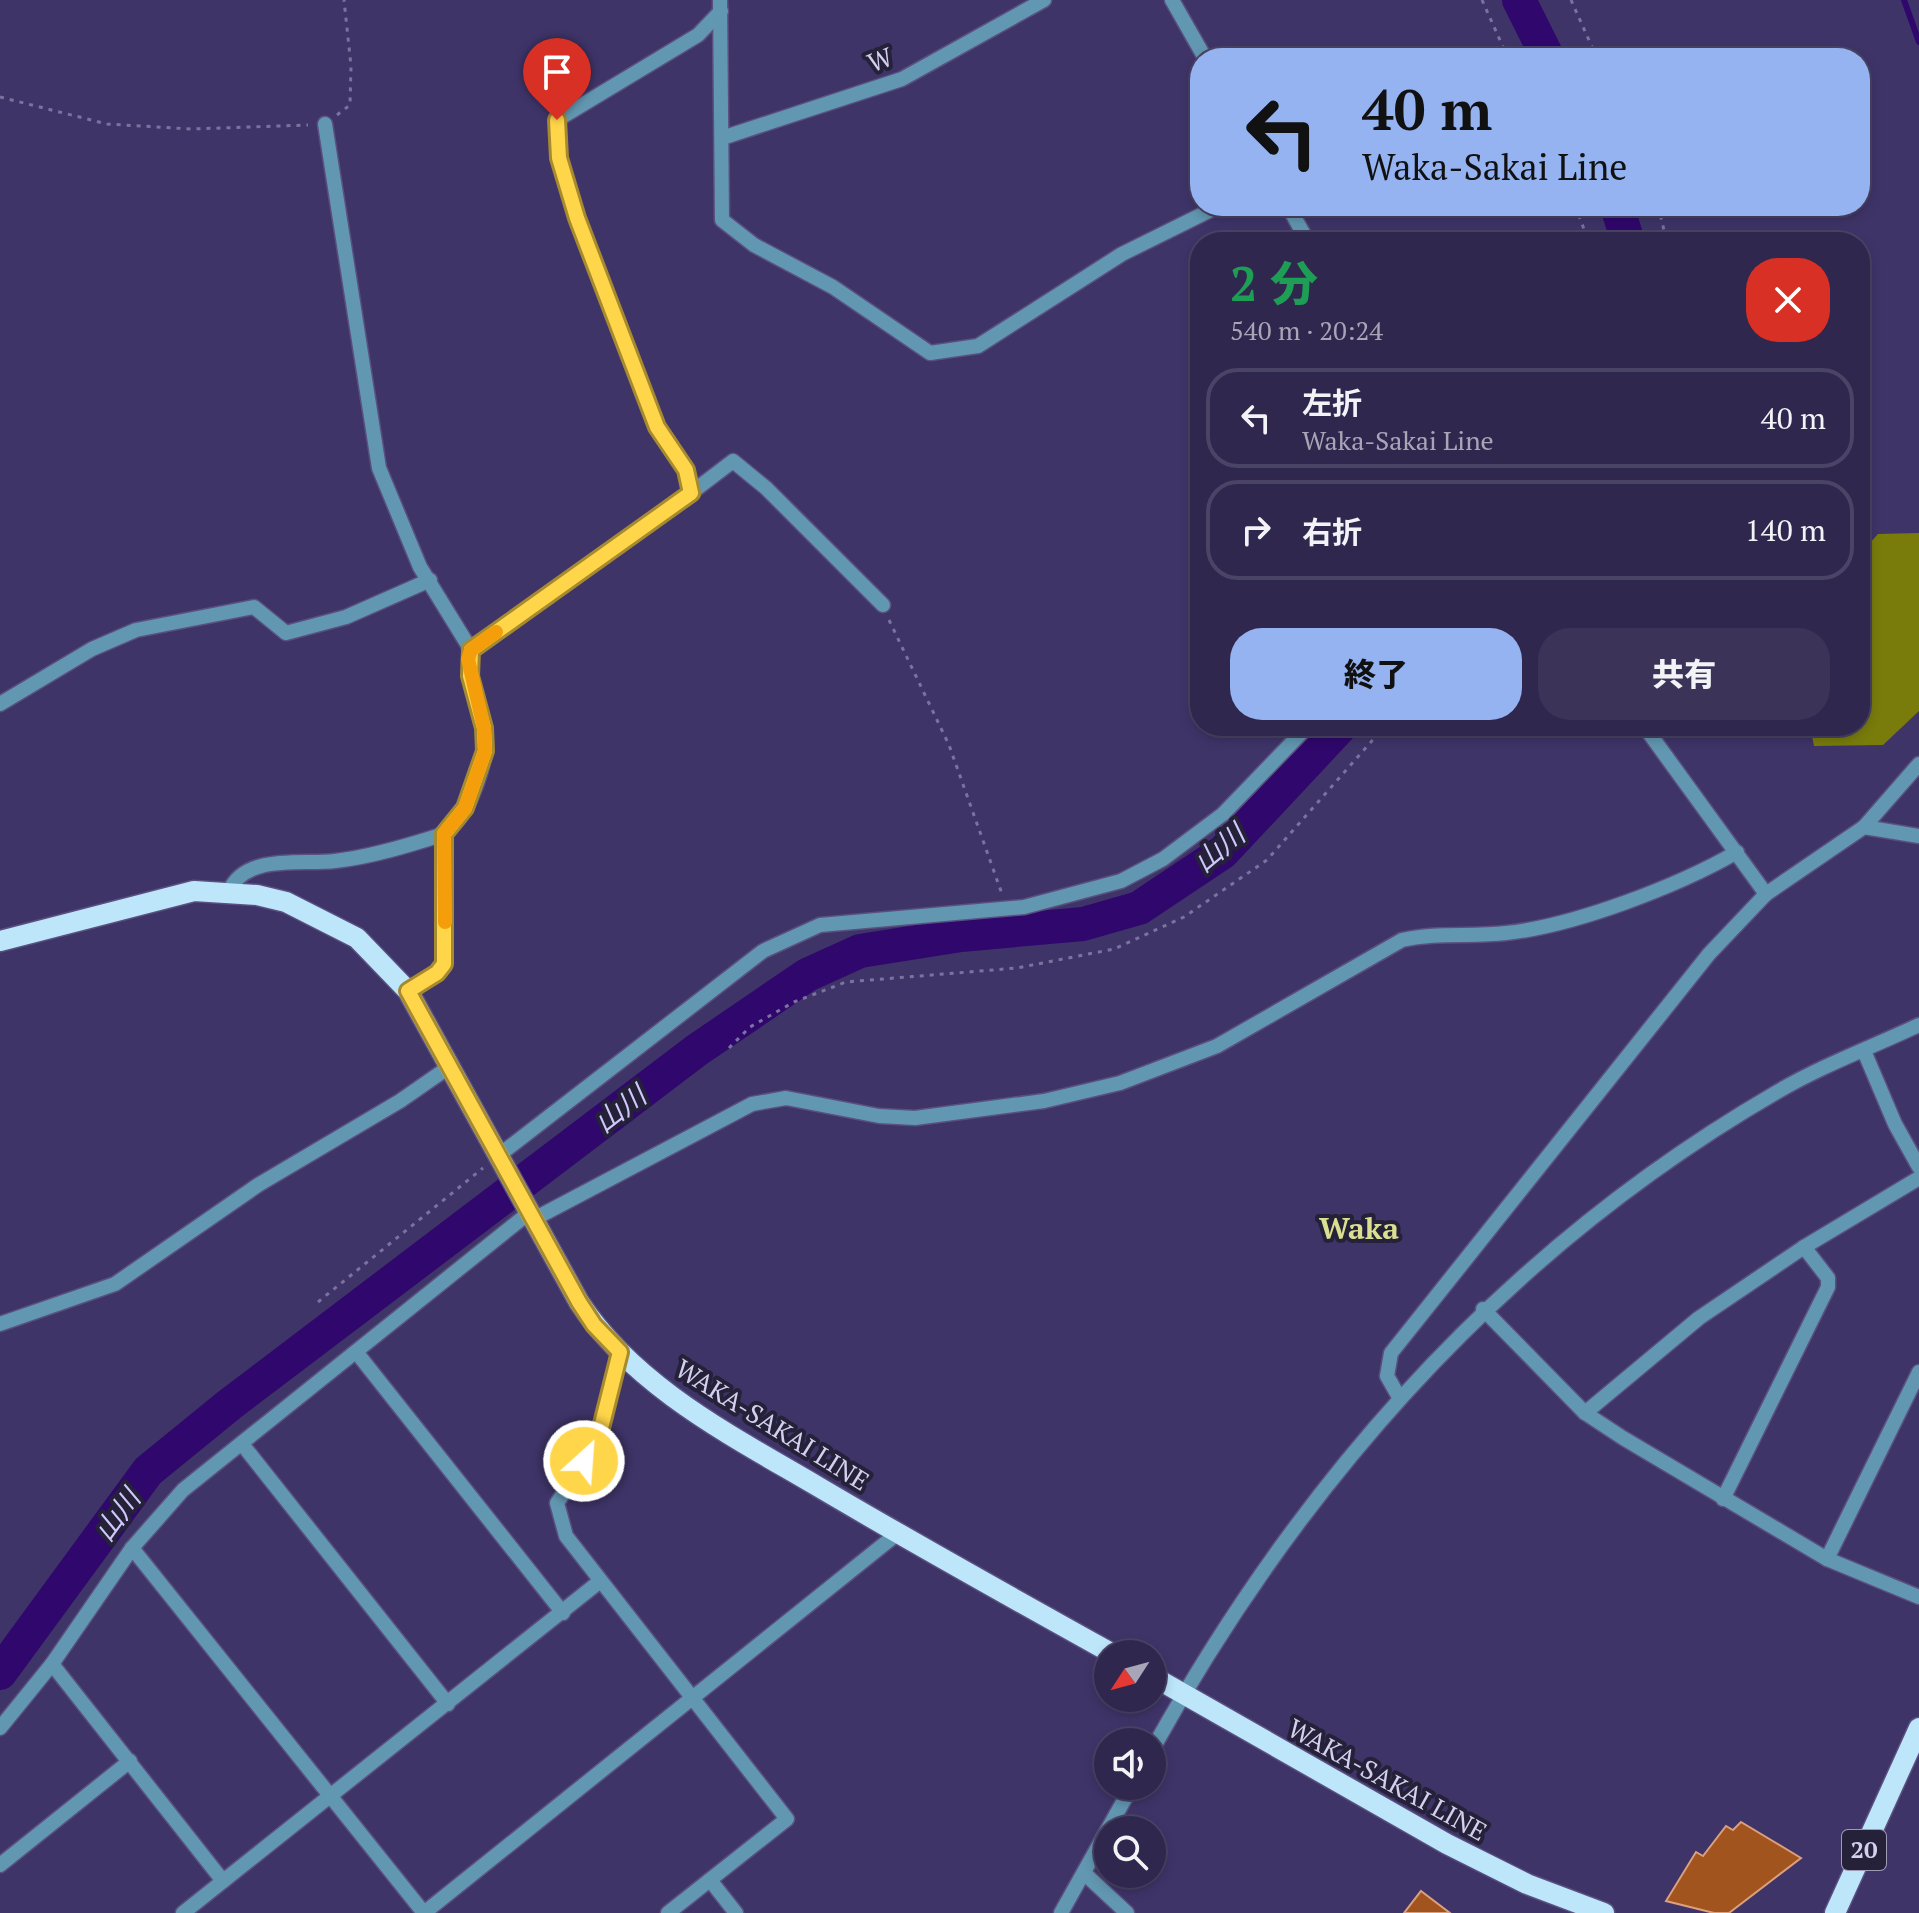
<!DOCTYPE html>
<html lang="ja">
<head>
<meta charset="utf-8">
<style>
  :root { --surface:#2f274e; --page:#3b3358; --text:#f1f3f6; --muted:#a7a5b6; --line:#4a4466; --accent:#95b2f1 }
  body { margin:0; font-family:"PT Serif","Noto Sans JP",serif; background:var(--page); color:var(--text); height:100vh; display:flex; flex-direction:column; font-size:30px; white-space:nowrap }
  * { box-sizing:border-box; margin:0 }
  p { font-size:26px; color:var(--muted) }
  .icon { flex:none; width:44px; height:44px; fill:none; stroke:currentColor; stroke-width:2; stroke-linecap:round; stroke-linejoin:round }
  .map { position:relative; flex:1; overflow:hidden }
  .side { position:absolute; left:1190px; top:232px; width:680px; height:504px; display:flex; flex-direction:column; background:var(--surface); border-radius:32px; box-shadow:0 4px 12px #0003,0 0 0 2px var(--line) }
  .side>* { flex:none }
  .hud { position:absolute; left:1190px; top:48px; width:680px; height:168px; border-radius:32px; box-shadow:0 4px 12px #0003,0 0 0 2px var(--line); background:#95b2f1; color:#111; overflow:hidden }
  .needle { width:52px; rotate:234deg }
  .fabs { position:absolute; left:1094px; top:1640px; display:grid; gap:16px }
  .fabs a { display:grid; place-items:center; width:72px; height:72px; border-radius:50%; background:var(--surface); box-shadow:0 4px 12px #0003,0 0 0 2px var(--line); font-size:40px }
  .pin { position:absolute; display:grid; place-items:center; width:68px; height:68px; color:#fff; margin:-82px -34px; border-radius:50% 50% 50% 0; rotate:-45deg; box-shadow:0 0 8px #0007 }
  .pin .icon { rotate:45deg }
  .me { position:absolute; width:88px; margin:-44px; rotate:26deg; stroke-linejoin:round; filter:drop-shadow(0 0 6px #0008) }
  .turn { display:flex; align-items:center; gap:28px; height:168px; padding:0 40px; font-size:36px }
  .turn .icon { width:104px; height:104px; stroke-width:2.5 }
  .turn b { display:block; font-size:56px; line-height:68px }
  .round { display:grid; place-items:center; flex:none; width:84px; height:84px; border-radius:32px; background:var(--page) }
  .summary { display:flex; align-items:center; justify-content:space-between; height:136px; padding:0 40px }
  h1 { font-size:48px; font-weight:800; line-height:60px; color:#1e9e55 }
  .cta { display:flex; gap:16px; margin-top:auto; padding:16px 40px }
  .cta a { flex:1; height:92px; border-radius:32px; background:var(--accent); color:#111; font-size:32px; font-weight:800; line-height:92px; text-align:center }
  .cta a+a { background:var(--page); color:var(--text) }
  ul { padding:0; list-style:none }
  li { display:flex; align-items:center; gap:24px; height:100px; margin:0 16px 12px; padding:0 24px; border:4px solid var(--line); border-radius:32px }
  li div { flex:1 }
  li b { display:block; font-size:30px }
  li em { font-style:normal }
  .map>svg:first-child { display:block }
</style>
</head>
<body>
<div class="map">
<svg width="1919" height="1913" viewBox="0 0 1919 1913">
  <rect width="100%" height="100%" fill="#3f3468"/>
  <!-- forest -->
  <path fill="#797c0b" d="M 1919,533 L 1919,711 L 1883,745 L 1814,746 L 1810,726 L 1860,726 L 1860,554 L 1878,534 Z"/>
  <g fill="none" stroke-linecap="round" stroke-linejoin="round">
    <!-- stream -->
    <path stroke="#30076d" stroke-width="6" d="M 1904,0 L 1919,42"/>
    <!-- river -->
    <g stroke="#30076d" stroke-width="34">
      <path d="M 1519,0 L 1548,58"/>
      <path d="M 1617,206 L 1628,242"/>
      <path d="M 0,1673 L 148,1471 L 229,1405 L 697,1050 L 807,975 L 860,951 L 961,935 L 1083,924 L 1139,908 L 1223,852 L 1341,726"/>
    </g>
  </g>
  <!-- building -->
  <g fill="#a1541d" stroke="#dca07d" stroke-width="2">
    <path d="M 1741,1822 L 1801,1858 L 1729,1913 L 1714,1913 L 1666,1901 L 1696,1852 L 1703,1856 L 1726,1826 L 1733,1830 Z"/>
    <path d="M 1421,1891 L 1450,1913 L 1404,1913 Z"/>
  </g>
  <g fill="none" stroke-linecap="round" stroke-linejoin="round">
    <!-- minor casing -->
    <g stroke="#5a5080" stroke-width="17">
      <g id="minor">
        <path d="M 720,0 L 722,220 L 754,245 L 833,287 L 930,353 L 978,346 L 1122,254 L 1219,206"/>
        <path d="M 1172,0 L 1205,58"/>
        <path d="M 325,124 L 379,468 L 420,567 L 471,650"/>
        <path d="M 722,138 L 902,79 L 1044,0"/>
        <path d="M 1288,206 L 1308,242"/>
        <path d="M 691,493 L 733,461 L 766,488 L 883,605"/>
        <path d="M 0,704 L 92,649 L 136,630 L 254,607 L 286,633 L 346,617 L 430,580"/>
        <path d="M 1644,726 L 1766,894"/>
        <path d="M 1864,827 L 1919,836"/>
        <path d="M 444,834 C 470,813 490,761 484,728 C 480,702 463,676 471,650 L 691,493 L 686,470 L 657,427 L 577,218 L 559,158 L 557,120 L 698,35 L 721,11"/>
        <path d="M 229,892 C 244,853 303,865 335,861 C 371,857 410,845 444,834 L 444,964 L 437,973 L 408,991"/>
        <path d="M 1864,1051 L 1895,1124 L 1919,1167"/>
        <path d="M 498,1156 L 763,951 L 820,925 L 1024,907 L 1121,881 L 1163,859 L 1223,814 L 1308,726"/>
        <path d="M 534,1219 L 752,1104 L 786,1098 L 879,1116 L 915,1118 L 1044,1101 L 1120,1083 L 1217,1046 L 1402,940 C 1437,932 1470,937 1506,933 C 1574,926 1678,886 1737,852"/>
        <path d="M 1483,1309 L 1585,1413 L 1623,1438 L 1827,1559 L 1919,1597"/>
        <path d="M 0,1324 L 115,1284 L 258,1185 L 400,1101 L 449,1067"/>
        <path d="M 620,1352 L 598,1440 L 557,1503 L 566,1536 L 787,1819 L 668,1913"/>
        <path d="M 357,1353 L 563,1613"/>
        <path d="M 1399,1397 L 1387,1376 L 1391,1353 L 1709,954 L 1766,894 L 1864,827 L 1919,764"/>
        <path d="M 1585,1413 L 1699,1318 L 1804,1247 L 1919,1178"/>
        <path d="M 242,1444 L 448,1704"/>
        <path d="M 1723,1499 L 1828,1287 L 1828,1278 L 1804,1247"/>
        <path d="M 132,1548 L 424,1913"/>
        <path d="M 1827,1559 L 1919,1372"/>
        <path d="M 52,1664 L 223,1881"/>
        <path d="M 0,1728 L 52,1664 L 132,1548 L 183,1490 L 530,1212"/>
        <path d="M 1152,1750 C 1303,1478 1506,1249 1777,1092 C 1821,1066 1872,1047 1919,1025"/>
        <path d="M 0,1865 L 130,1761"/>
        <path d="M 1084,1873 L 1127,1913"/>
        <path d="M 710,1880 L 736,1913"/>
        <path d="M 183,1913 L 599,1582"/>
        <path d="M 424,1913 L 898,1533"/>
        <path d="M 1061,1913 L 1132,1786"/>
      </g>
    </g>
    <!-- major casing -->
    <g stroke="#5a5080" stroke-width="23">
      <g id="major">
        <path d="M 0,941 L 194,891 L 257,895 L 286,902 L 357,938 L 408,991 L 579,1302 C 635,1387 732,1436 817,1486 C 915,1544 1014,1599 1113,1654"/>
        <path d="M 1152,1676 L 1447,1844 L 1527,1884 L 1604,1913"/>
        <path d="M 1835,1913 L 1919,1728"/>
      </g>
    </g>
    <!-- path -->
    <g stroke="#7b739f" stroke-width="3" stroke-dasharray="4 6" stroke-linecap="butt">
      <path d="M 1482,0 L 1508,58"/>
      <path d="M 1571,0 L 1597,58"/>
      <path d="M 0,97 L 107,124 L 191,129 L 308,125"/>
      <path d="M 337,115 L 350,105 L 351,66 L 344,0"/>
      <path d="M 1575,206 L 1589,242"/>
      <path d="M 1658,206 L 1667,242"/>
      <path d="M 889,620 L 949,745 L 1002,894"/>
      <path d="M 729,1048 L 750,1027 L 794,1002 L 846,982 L 1017,968 L 1114,949 L 1184,917 L 1267,860 L 1385,726"/>
      <path d="M 318,1302 L 483,1168"/>
    </g>
    <!-- minor -->
    <use href="#minor" stroke="#6297b1" stroke-width="14"/>
    <!-- major -->
    <use href="#major" stroke="#bde6fb" stroke-width="20"/>
  </g>
  <g fill="none" stroke-linecap="round" stroke-linejoin="round">
    <!-- route casing -->
    <g stroke="#a68a30" stroke-width="20">
      <path id="route" d="M 557,120 L 559,158 L 577,218 L 657,427 L 686,470 L 691,493 L 471,650 L 470,676 L 484,728 L 485,751 L 465,808 L 444,834 L 444,964 L 437,973 L 408,991 L 579,1302 L 594,1325 L 620,1352 L 598,1440 L 584,1461"/>
    </g>
    <!-- route -->
    <use href="#route" stroke="#ffd54a" stroke-width="14"/>
    <!-- slow -->
    <path stroke="#f59e0b" stroke-width="14" d="M 445,922 L 444,834 L 465,808 L 485,751 L 484,728 L 468,659 L 471,650 L 496,632"/>
  </g>
  <g text-anchor="middle" stroke-width="8" stroke-linejoin="round" paint-order="stroke">
    <!-- shield labels -->
    <rect fill="#252138" stroke="#9f9bb7" stroke-width="2" x="1842" y="1830" width="44" height="40" rx="6"/>
    <g font-size="24" font-weight="bold" fill="#d3cfee">
      <text x="1864" y="1858">20</text>
    </g>
    <!-- street labels -->
    <g font-size="26" fill="#d3cfee" stroke="#252138">
      <text transform="translate(880 60) rotate(-21)" y="9">W</text>
      <text transform="translate(772 1425) rotate(32)" y="9">WAKA-SAKAI LINE</text>
      <text transform="translate(1387 1780) rotate(29)" y="9">WAKA-SAKAI LINE</text>
    </g>
    <!-- water labels -->
    <g font-size="28" font-style="italic" fill="#cfc8fc" stroke="#252138">
      <text transform="translate(1219 848) rotate(-40)" y="10">山川</text>
      <text transform="translate(620 1109) rotate(-38)" y="10">山川</text>
      <text transform="translate(117 1515) rotate(-54)" y="10">山川</text>
    </g>
    <!-- quarter labels -->
    <g font-size="30" font-weight="bold" fill="#dadf91" stroke="#252138">
      <text x="1359" y="1239">Waka</text>
    </g>
  </g>
</svg>
<div class="fabs">
<a><svg class="needle" viewBox="-14 -14 28 28"><path d="M0-13l5 13h-10z" fill="#e53935"/><path d="M0 13l5-13h-10z" fill="#a7a5b6"/></svg></a>
<a><svg class="icon" aria-label="sound" viewBox="0 0 24 24"><path d="M4 9h4l5-4v14l-5-4H4zM17 9q2 3 0 6"/></svg></a>
<a><svg class="icon" aria-label="search" viewBox="0 0 24 24"><circle cx="10" cy="10" r="6"/><path d="M15 15l6 6"/></svg></a>
</div>
<div class="pin" style="left:557px;top:120px;background:#d93025"><svg class="icon" aria-label="arrive" viewBox="0 0 24 24"><path d="M6 21V4h12l-3 4 3 4H6"/></svg></div>
<svg class="me" style="left:584px;top:1461px" viewBox="-20 -20 40 40"><circle r="17" fill="#ffd54a" stroke="#fff" stroke-width="3"/><path d="M0-11L8 9 0 5-8 9z" fill="#fff"/></svg>
<div class="hud">
<div class="turn"><svg class="icon" aria-label="left" viewBox="0 0 24 24"><path d="M17 20v-9H6M10 6l-5 5 5 5"/></svg><div><b>40 m</b>Waka-Sakai Line</div></div>
</div>
<section class="side">
<div class="summary"><div><h1>2 分</h1><p>540 m · 20:24</p></div><a class="round" style="background:#d93025;color:#fff"><svg class="icon" aria-label="close" viewBox="0 0 24 24"><path d="M6 6l12 12M18 6L6 18"/></svg></a></div>
<ul>
<li><svg class="icon" aria-label="left" viewBox="0 0 24 24"><path d="M17 20v-9H6M10 6l-5 5 5 5"/></svg><div><b>左折</b><p>Waka-Sakai Line</p></div><em>40 m</em></li>
<li><svg class="icon" aria-label="right" viewBox="0 0 24 24"><path d="M7 20v-9h11M14 6l5 5-5 5"/></svg><div><b>右折</b></div><em>140 m</em></li>
</ul>
<div class="cta"><a>終了</a><a>共有</a></div>
</section>
</div>
</body>
</html>
